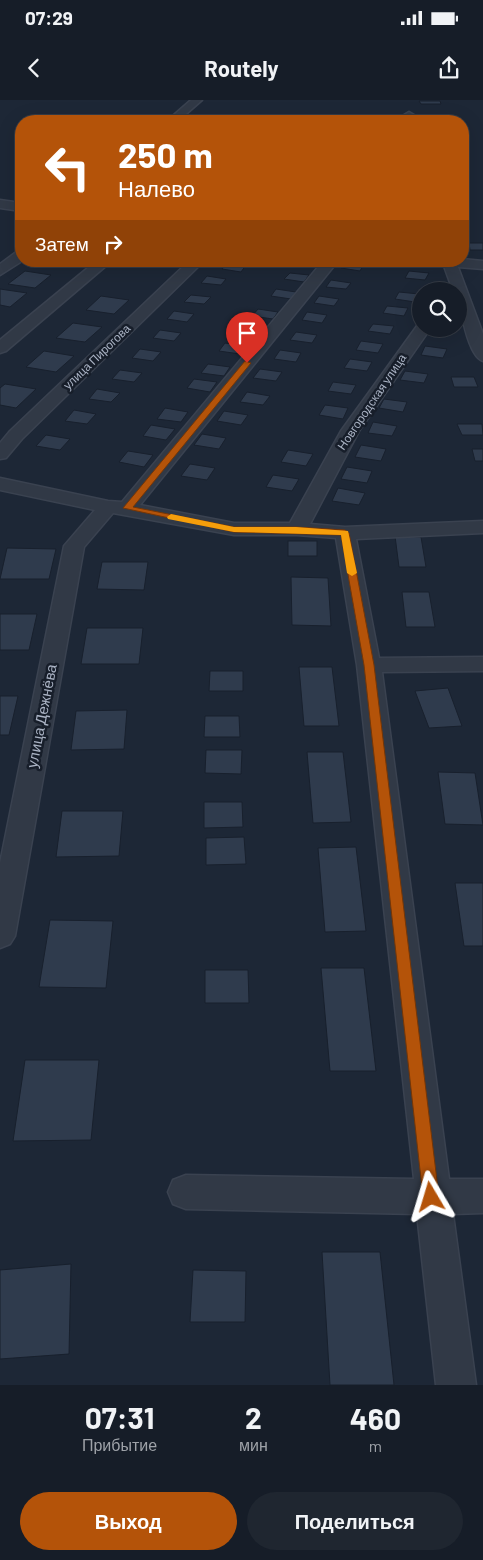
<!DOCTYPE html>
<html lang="ru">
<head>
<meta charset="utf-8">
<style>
  :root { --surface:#161d28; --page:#1f2630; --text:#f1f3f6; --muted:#9ea2a8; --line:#353b45; --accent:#b45309 }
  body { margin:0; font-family:Barlow,sans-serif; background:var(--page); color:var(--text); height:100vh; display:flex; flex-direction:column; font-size:19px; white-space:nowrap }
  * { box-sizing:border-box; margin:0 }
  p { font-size:16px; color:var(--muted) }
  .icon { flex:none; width:28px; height:28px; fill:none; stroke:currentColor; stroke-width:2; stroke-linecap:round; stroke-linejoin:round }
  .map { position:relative; height:1285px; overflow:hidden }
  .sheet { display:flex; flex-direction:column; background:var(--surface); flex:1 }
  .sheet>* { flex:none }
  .hud { position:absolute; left:15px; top:15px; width:454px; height:152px; border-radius:20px; box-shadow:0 5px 20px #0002,0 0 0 1px var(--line); background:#b45309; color:#fff; overflow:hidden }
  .fabs { position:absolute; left:412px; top:182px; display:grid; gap:10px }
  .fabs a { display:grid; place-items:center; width:55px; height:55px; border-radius:50%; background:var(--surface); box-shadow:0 5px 20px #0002,0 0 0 1px var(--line); font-size:25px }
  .pin { position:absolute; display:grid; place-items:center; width:42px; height:42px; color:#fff; margin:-51px -21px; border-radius:50% 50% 50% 0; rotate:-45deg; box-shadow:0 0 5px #0007 }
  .pin .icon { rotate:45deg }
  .me { position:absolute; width:55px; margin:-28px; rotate:353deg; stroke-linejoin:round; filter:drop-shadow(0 0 4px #0008) }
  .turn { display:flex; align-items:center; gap:18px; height:105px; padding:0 20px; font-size:22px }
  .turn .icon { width:65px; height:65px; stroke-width:2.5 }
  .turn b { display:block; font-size:35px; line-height:42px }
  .then { display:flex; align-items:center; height:48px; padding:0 20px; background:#0003; gap:10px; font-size:19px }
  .eta { display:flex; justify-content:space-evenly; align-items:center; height:85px; text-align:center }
  .eta b { font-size:30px; font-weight:700; line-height:35px }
  .action { display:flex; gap:10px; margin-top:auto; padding:10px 20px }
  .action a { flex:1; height:58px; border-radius:30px; background:var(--accent); color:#fff; font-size:20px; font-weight:700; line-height:58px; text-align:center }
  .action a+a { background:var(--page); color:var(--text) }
  .status { display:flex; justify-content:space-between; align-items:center; height:35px; padding:0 25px; background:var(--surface); direction:ltr }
  .status svg { height:14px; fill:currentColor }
  header { display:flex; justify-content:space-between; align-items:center; height:65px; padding:0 20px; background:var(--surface); font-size:22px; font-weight:700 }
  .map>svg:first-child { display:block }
</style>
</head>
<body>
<div class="status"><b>07:29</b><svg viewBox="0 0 49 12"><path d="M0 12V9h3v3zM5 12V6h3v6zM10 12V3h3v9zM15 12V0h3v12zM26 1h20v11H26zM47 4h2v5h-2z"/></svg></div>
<header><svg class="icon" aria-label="back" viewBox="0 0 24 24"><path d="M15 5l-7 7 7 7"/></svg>Routely<svg class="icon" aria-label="share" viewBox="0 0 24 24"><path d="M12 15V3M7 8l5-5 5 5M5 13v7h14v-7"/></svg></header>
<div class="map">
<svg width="483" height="1285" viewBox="0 0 483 1285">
  <rect width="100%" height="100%" fill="#1d2736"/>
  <!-- building -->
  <g fill="#2f3b4d" stroke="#18202d">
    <path d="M 419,1 L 440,1 L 441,4 L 421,4 Z"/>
    <path d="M 469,143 L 483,143 L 483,150 L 470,150 Z"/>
    <path d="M 345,162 L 364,164 L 360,171 L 341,168 Z"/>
    <path d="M 227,163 L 246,165 L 241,172 L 222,169 Z"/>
    <path d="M 25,171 L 51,175 L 35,188 L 8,184 Z"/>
    <path d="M 409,171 L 429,173 L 425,180 L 405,178 Z"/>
    <path d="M 290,173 L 309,175 L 304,182 L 284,179 Z"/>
    <path d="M 207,176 L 226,179 L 221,185 L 201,183 Z"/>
    <path d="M 331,180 L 351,183 L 346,189 L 326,187 Z"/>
    <path d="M 0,189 L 27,193 L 10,207 L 0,205 Z"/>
    <path d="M 276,189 L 296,192 L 291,199 L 271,196 Z"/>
    <path d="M 399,192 L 419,194 L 415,202 L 395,199 Z"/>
    <path d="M 191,195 L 211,197 L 204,204 L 184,202 Z"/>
    <path d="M 101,196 L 129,200 L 114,214 L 86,210 Z"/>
    <path d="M 319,196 L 339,199 L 334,206 L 314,203 Z"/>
    <path d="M 387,206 L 408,208 L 404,216 L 383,213 Z"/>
    <path d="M 258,209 L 278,212 L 273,219 L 252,216 Z"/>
    <path d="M 174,211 L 194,214 L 187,222 L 167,219 Z"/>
    <path d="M 307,212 L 327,215 L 322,223 L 302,220 Z"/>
    <path d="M 73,223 L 102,227 L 85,242 L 56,238 Z"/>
    <path d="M 239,224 L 260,226 L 254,234 L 233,232 Z"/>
    <path d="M 373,224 L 394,226 L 390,234 L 368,231 Z"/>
    <path d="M 160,230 L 181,233 L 174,241 L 153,238 Z"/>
    <path d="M 296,232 L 317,235 L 312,243 L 290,240 Z"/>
    <path d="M 361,241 L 383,244 L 378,253 L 356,250 Z"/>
    <path d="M 225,243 L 246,246 L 240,254 L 219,251 Z"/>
    <path d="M 425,246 L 447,249 L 443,258 L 421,255 Z"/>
    <path d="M 140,249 L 161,252 L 153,261 L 132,258 Z"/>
    <path d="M 280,250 L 301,253 L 296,262 L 274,259 Z"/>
    <path d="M 44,251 L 74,256 L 56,272 L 26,267 Z"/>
    <path d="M 350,259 L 372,262 L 367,271 L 344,268 Z"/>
    <path d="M 208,264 L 230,267 L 224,276 L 201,273 Z"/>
    <path d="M 260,269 L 282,272 L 276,281 L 253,278 Z"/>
    <path d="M 120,270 L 142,273 L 134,282 L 112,279 Z"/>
    <path d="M 405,271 L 428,274 L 424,283 L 400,280 Z"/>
    <path d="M 451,277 L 474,277 L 478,287 L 454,287 Z"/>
    <path d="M 194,279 L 217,282 L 210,292 L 187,288 Z"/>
    <path d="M 333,282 L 356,285 L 351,294 L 328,291 Z"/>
    <path d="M 5,284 L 36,289 L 16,308 L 0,305 L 0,288 Z"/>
    <path d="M 97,289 L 120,293 L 111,302 L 89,299 Z"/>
    <path d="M 247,292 L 270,296 L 263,305 L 240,302 Z"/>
    <path d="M 384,299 L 407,302 L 403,312 L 379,308 Z"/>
    <path d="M 325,305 L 348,308 L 343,319 L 319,315 Z"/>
    <path d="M 165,308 L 188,312 L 181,322 L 157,319 Z"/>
    <path d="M 74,310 L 96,314 L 87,324 L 65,321 Z"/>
    <path d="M 224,311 L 248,315 L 241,325 L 217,321 Z"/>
    <path d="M 373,322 L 397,326 L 392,336 L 368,333 Z"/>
    <path d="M 457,324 L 482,324 L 483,335 L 462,335 Z"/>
    <path d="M 151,325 L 175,329 L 166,340 L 143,336 Z"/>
    <path d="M 202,334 L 226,338 L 219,349 L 194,345 Z"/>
    <path d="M 46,335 L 70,339 L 60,350 L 36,346 Z"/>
    <path d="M 361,345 L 386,349 L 381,361 L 355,357 Z"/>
    <path d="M 472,349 L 483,349 L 483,361 L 475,361 Z"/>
    <path d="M 288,350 L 313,354 L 306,366 L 281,362 Z"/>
    <path d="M 128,351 L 153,355 L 144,367 L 119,362 Z"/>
    <path d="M 190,364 L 215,368 L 207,380 L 181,376 Z"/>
    <path d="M 347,367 L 372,371 L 367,383 L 341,379 Z"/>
    <path d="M 273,375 L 299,379 L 292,391 L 266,387 Z"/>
    <path d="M 338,388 L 365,393 L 359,405 L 332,401 Z"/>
    <path d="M 395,436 L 421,437 L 426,467 L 399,467 Z"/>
    <rect x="288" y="441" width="29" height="15"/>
    <path d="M 7,448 L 56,449 L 49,479 L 0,479 Z"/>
    <path d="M 102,462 L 148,462 L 144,490 L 97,489 Z"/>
    <path d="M 291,477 L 328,478 L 331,526 L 292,525 Z"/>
    <path d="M 402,492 L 429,492 L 435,527 L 406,527 Z"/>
    <path d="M 0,514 L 37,514 L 29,550 L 0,550 Z"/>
    <path d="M 87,528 L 143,528 L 139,564 L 81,564 Z"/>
    <path d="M 299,567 L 332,567 L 339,626 L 304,626 Z"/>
    <path d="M 210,571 L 243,571 L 243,591 L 209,591 Z"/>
    <path d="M 448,588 L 462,626 L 429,628 L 415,591 Z"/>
    <path d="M 0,596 L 18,596 L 9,635 L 0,635 Z"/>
    <path d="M 127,610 L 124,649 L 71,650 L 76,611 Z"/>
    <path d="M 205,616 L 239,616 L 240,637 L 204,637 Z"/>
    <path d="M 206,650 L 242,650 L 241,674 L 205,673 Z"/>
    <path d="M 307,652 L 343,652 L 351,722 L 313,723 Z"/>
    <path d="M 438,672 L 475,673 L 483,725 L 445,724 Z"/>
    <path d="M 204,702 L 242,702 L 243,727 L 204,728 Z"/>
    <path d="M 62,711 L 123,711 L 119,756 L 56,757 Z"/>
    <path d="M 244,737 L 246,764 L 206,765 L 206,738 Z"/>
    <path d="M 356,747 L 366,831 L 325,832 L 318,748 Z"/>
    <path d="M 455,783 L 483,783 L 483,846 L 464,846 Z"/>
    <path d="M 50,820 L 113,821 L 106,888 L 39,887 Z"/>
    <path d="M 321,868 L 364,868 L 376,971 L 330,971 Z"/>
    <path d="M 205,870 L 248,870 L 249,903 L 205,903 Z"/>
    <path d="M 25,960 L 99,960 L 91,1040 L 13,1041 Z"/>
    <path d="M 322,1152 L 380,1152 L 394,1285 L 330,1285 Z"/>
    <path d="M 71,1164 L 69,1254 L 0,1259 L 0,1170 Z"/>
    <path d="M 193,1170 L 246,1171 L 245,1222 L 190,1222 Z"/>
  </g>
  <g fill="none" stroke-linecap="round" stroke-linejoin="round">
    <!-- street casing -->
    <g stroke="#3a4250" stroke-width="3">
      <g id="street">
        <path d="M 191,0 L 202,0 L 178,21 L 167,21 Z"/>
        <path d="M 409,12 L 414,15 L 415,21 L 405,21 L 404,15 Z"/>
        <path d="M 0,100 L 21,103 L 21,111 L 0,108 Z"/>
        <path d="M 21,152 L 22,161 L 0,175 L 0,164 L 15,153 Z"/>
        <path d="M 462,159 L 483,161 L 483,169 L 458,167 L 483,234 L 483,261 C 468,257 459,206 459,191 L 453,191 L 444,166 L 433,164 L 431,161 L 462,161 Z"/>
        <path d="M 189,161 L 204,161 L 22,339 L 6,358 L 0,359 L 0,343 L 10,331 Z"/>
        <path d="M 323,161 L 338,161 L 140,405 L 234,423 L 290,423 L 341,331 L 417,226 L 421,225 L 421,229 L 430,229 L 359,331 L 310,424 L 345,427 L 483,421 L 483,433 L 356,439 L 379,558 L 483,557 L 483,571 L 382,572 L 449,1079 L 483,1079 L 483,1113 L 453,1114 L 476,1285 L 436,1285 L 417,1114 L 186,1109 L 173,1104 L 168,1092 L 173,1080 L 186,1075 L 414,1079 L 357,565 L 336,438 L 297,435 L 234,435 L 113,413 L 84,447 L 15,836 L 10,844 L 0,848 L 0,763 L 64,446 L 95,410 L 0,390 L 0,378 L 108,401 L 122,402 Z"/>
        <path d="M 95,162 L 105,162 L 107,165 L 6,251 L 0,253 L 0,240 Z"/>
      </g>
    </g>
    <!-- street -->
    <use href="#street" fill="#313946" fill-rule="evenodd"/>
  </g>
  <!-- route -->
  <path fill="#b45309" stroke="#753606" d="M 245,261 L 251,263 L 133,407 L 234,427 L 296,427 L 345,430 L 349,433 L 374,565 L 439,1097 L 437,1103 L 431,1105 L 426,1103 L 423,1097 L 364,565 L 341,435 L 234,432 L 123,408 Z"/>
  <!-- slow -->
  <path fill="#f59e0b" d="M 171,414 L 234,427 L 296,427 L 348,431 L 357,473 L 352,476 L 347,473 L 341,435 L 234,432 L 168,419 L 167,417 Z"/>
  <g text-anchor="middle" stroke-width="5" stroke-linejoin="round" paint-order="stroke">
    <!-- far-street labels -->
    <g font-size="12" fill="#aab3c4" stroke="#171e2a">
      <text transform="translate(97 257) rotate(-44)" y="4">улица Пирогова</text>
      <text transform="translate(372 302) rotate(-56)" y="4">Новгородская улица</text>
    </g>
    <!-- street labels -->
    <g font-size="15" fill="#aab3c4" stroke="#171e2a">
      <text transform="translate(42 616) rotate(-79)" y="5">улица Дежнёва</text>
    </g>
  </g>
</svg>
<div class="fabs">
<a><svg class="icon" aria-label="search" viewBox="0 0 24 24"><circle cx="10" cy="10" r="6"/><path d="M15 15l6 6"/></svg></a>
</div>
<div class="pin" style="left:247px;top:263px;background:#d93025"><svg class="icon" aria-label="arrive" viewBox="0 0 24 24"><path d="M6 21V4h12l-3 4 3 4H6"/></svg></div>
<svg class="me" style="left:431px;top:1097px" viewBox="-20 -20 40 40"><path d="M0-17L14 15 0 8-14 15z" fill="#b45309" stroke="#fff" stroke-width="4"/></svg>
<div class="hud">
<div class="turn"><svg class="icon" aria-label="left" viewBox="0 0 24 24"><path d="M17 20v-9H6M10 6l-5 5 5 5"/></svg><div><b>250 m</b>Налево</div></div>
<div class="then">Затем<svg class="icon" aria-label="right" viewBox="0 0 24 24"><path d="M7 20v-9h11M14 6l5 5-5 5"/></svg></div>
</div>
</div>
<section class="sheet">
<div class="eta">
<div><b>07:31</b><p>Прибытие</p></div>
<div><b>2</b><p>мин</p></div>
<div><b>460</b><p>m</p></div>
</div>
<div class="action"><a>Выход</a><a>Поделиться</a></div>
</section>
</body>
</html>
